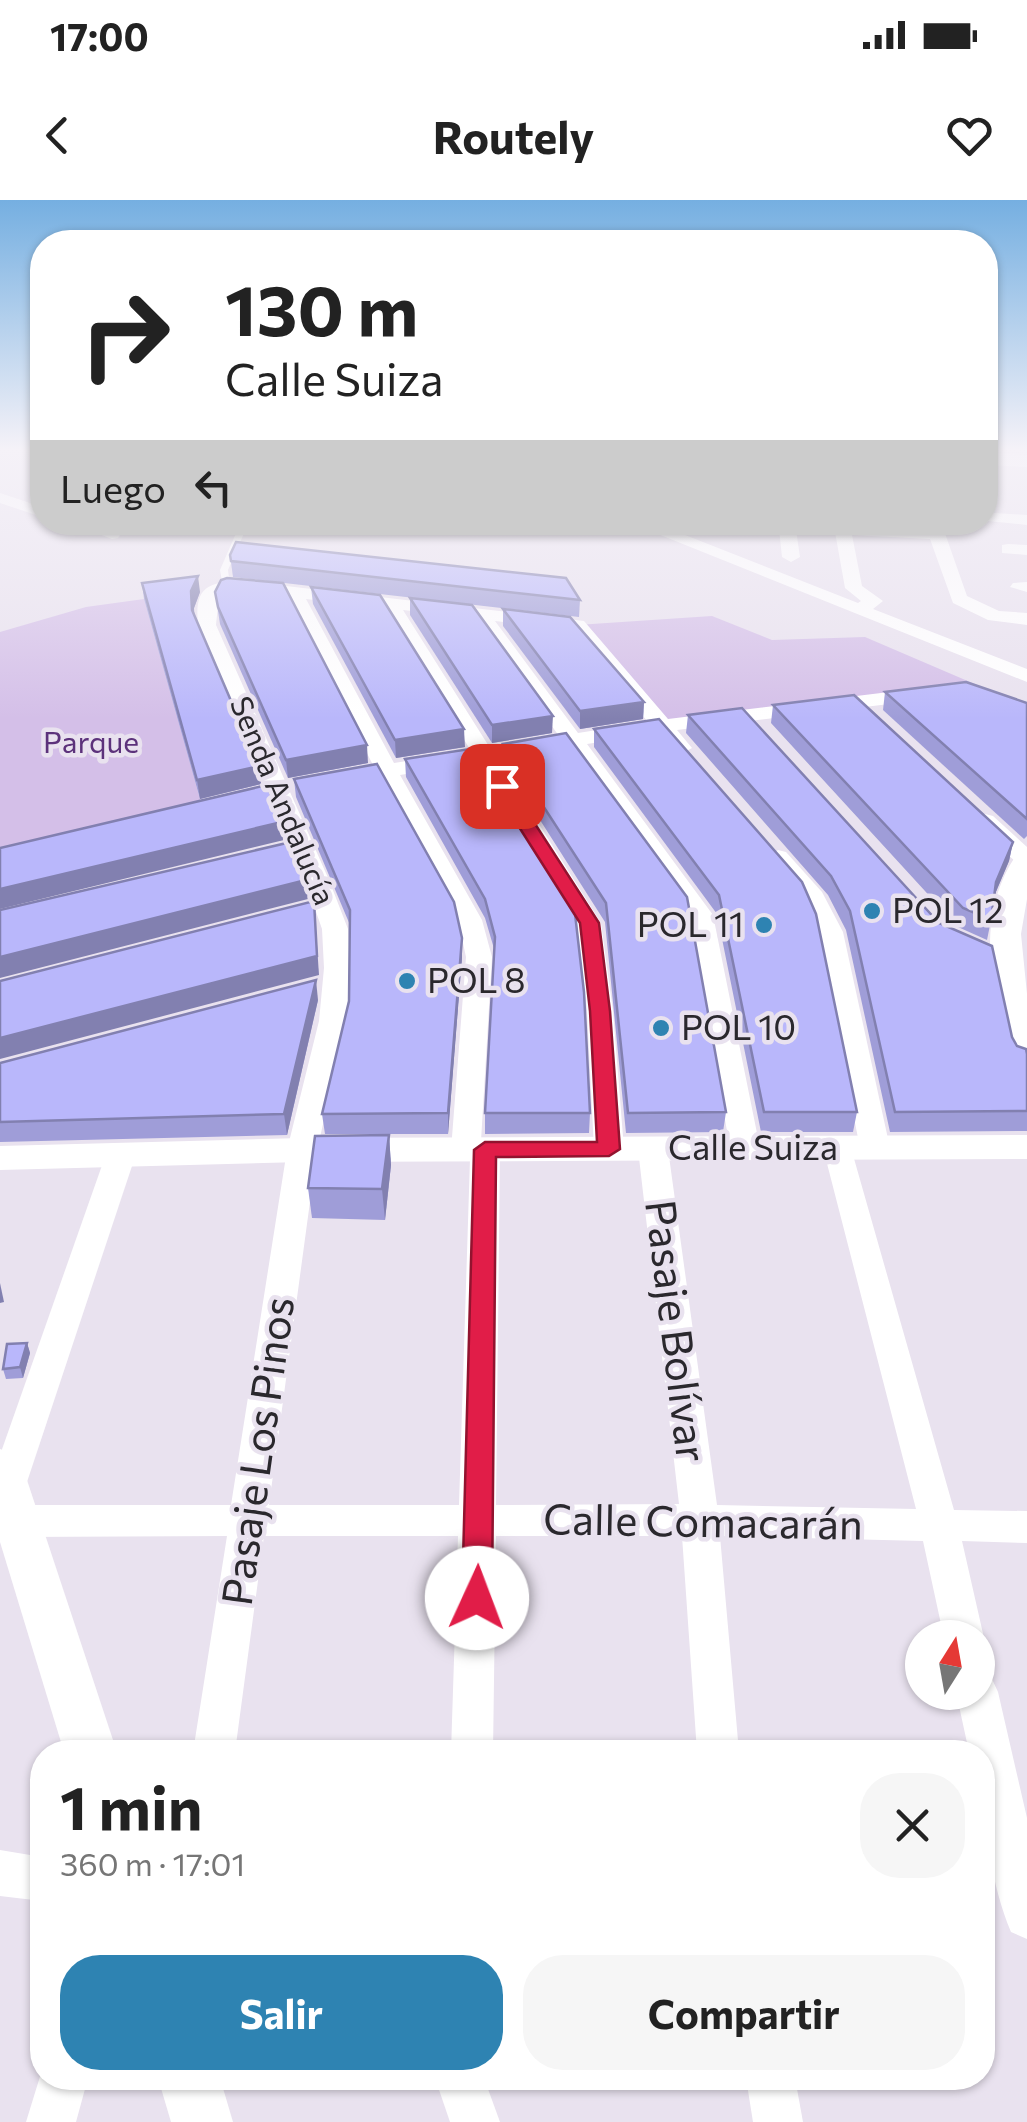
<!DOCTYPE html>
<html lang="es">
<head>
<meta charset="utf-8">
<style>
  :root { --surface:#fff; --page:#f6f6f6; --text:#222; --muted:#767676; --accent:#2e83b2 }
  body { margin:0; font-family:Commissioner,sans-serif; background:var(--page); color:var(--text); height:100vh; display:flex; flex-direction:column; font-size:38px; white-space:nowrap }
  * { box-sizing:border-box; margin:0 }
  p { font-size:32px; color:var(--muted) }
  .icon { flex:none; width:55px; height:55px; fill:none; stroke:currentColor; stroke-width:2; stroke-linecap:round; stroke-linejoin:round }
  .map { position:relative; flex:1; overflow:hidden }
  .side { position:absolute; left:30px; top:1540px; width:965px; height:350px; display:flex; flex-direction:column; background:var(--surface); border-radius:40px; box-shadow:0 2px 8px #0004 }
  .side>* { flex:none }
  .banner { position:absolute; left:30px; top:30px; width:968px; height:305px; border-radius:40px; box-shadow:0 2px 8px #0004; background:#fff; color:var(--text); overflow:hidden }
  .needle { width:65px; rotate:11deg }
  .tools { position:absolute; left:905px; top:1420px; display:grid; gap:20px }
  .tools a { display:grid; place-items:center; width:90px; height:90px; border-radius:50%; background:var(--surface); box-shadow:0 2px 8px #0004; font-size:50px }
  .pin { position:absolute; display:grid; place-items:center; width:85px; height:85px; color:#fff; margin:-42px; border-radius:20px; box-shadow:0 5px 15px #0006 }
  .me { position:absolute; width:110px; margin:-55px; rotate:2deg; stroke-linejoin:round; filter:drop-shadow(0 0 8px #0008) }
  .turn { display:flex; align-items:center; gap:35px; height:210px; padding:0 30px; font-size:45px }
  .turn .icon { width:130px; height:130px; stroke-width:2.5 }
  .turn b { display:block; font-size:70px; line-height:85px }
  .then { display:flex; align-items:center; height:95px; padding:0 30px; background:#0003; gap:20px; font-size:38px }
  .round { display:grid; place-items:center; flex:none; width:105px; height:105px; border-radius:40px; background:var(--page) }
  .headline { display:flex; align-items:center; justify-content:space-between; height:170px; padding:0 30px }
  h1 { font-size:60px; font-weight:700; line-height:75px }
  .button { display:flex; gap:20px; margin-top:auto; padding:20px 30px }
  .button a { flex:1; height:115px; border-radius:40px; background:var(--accent); color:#fff; font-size:40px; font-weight:700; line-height:115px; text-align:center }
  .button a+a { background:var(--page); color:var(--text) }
  .status { display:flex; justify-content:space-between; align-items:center; height:70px; padding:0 50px; background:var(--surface); direction:ltr }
  .status svg { height:28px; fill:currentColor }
  header { display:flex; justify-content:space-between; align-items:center; height:130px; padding:0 30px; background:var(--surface); font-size:45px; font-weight:700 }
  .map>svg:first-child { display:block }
</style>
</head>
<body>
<div class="status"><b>17:00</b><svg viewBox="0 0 49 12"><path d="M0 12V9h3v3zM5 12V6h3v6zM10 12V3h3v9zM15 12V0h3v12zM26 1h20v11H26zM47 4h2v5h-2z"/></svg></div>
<header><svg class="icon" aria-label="back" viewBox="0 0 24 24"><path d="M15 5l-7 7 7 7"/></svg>Routely<svg class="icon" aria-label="heart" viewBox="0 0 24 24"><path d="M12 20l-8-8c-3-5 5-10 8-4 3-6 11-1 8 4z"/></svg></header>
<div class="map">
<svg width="1027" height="1922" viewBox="0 0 1027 1922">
  <rect width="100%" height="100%" fill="#e9e2ef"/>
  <!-- green -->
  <g fill="#d4bfe8">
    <path d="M 144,399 L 203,610 L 0,657 L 0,432 L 86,407 Z"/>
    <path d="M 712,416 L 772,440 L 865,437 L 984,488 L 660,524 L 577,425 Z"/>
  </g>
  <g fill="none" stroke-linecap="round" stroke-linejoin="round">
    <!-- service -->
    <path fill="#fff" fill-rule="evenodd" d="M 241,328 L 245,331 L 228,370 L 230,385 L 223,387 L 220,370 L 237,331 Z"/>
    <!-- minor -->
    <g fill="#fff" fill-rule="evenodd">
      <path d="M 0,293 L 42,307 L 42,317 L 0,303 Z"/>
      <path d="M 994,313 L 1027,315 L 1027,325 L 988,321 L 986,318 Z"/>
      <path d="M 68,322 L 94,322 L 108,327 L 111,322 L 128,322 L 118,338 L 112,339 Z"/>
      <path d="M 628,322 L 652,322 L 858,403 L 861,401 L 845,388 L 835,332 L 796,330 L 800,357 L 791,362 L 782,357 L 779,329 L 730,327 L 722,322 L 849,322 L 927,329 L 925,322 L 941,322 L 967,396 L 999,411 L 1027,413 L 1027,425 L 988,420 L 953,403 L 930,339 L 852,335 L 862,386 L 883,401 L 873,409 L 1027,469 L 1027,482 Z"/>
      <path d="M 1008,344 L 1027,345 L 1027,355 L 1002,353 L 1002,345 Z"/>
      <path d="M 244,381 L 584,421 L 668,519 L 922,488 L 932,494 L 922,500 L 677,530 L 692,548 L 681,554 L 673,553 L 657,533 L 587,544 L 713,715 L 760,948 L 756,955 L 734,955 L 730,948 L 689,715 L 568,548 L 498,559 L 601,723 L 613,811 L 624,949 L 620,956 L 598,956 L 594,949 L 587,811 L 577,723 L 478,562 L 400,575 L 482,720 L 492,757 L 481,941 L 496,943 L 500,950 L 496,1305 L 679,1304 L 638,949 L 642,942 L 664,942 L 668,949 L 717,1305 L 916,1309 L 823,948 L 827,941 L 849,941 L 954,1310 L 1027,1311 L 1027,1343 L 962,1341 L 984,1438 L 978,1451 L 978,1438 L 944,1438 L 923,1341 L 720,1336 L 739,1552 L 697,1552 L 682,1336 L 496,1336 L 493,1552 L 451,1552 L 458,1336 L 264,1336 L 235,1552 L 193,1552 L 227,1336 L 19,1337 L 6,1332 L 0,1321 L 6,1310 L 19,1305 L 231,1305 L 287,950 L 319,821 L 324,768 L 322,729 L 305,680 L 198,425 C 194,385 209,382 244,381 ZM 244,391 L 287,396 L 374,567 L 336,573 L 333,578 L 344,585 L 380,579 L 458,720 L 466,757 L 451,950 L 455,957 L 470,959 L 459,1305 L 269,1305 L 317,950 L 347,821 L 350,768 L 348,729 L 329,680 L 216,425 L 219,395 ZM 306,399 L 383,408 L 471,551 L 394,563 ZM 403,410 L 474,418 L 559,536 L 490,548 ZM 495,421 L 571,430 L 648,522 L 578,533 Z"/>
      <path d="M 1027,382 L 1027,392 L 1010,387 L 1013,383 Z"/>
      <path d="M 985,614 L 993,616 L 1027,647 L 1027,667 L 1019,665 L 977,626 L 974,621 L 977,616 Z"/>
      <path d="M 778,650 L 786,652 L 822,692 L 843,732 L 890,948 L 886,955 L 864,955 L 860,948 L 817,732 L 802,699 L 766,657 Z"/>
      <path d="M 121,944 L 132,947 L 136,954 L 25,1288 L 20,1299 L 7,1303 L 0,1301 L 0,1255 L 106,954 L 110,947 Z"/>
      <path d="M 978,1473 L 992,1479 L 998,1492 L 1027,1618 L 1027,1739 L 1011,1732 C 988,1676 982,1612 982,1552 L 969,1552 L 956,1492 L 978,1492 Z"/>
      <path d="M 0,1650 L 42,1657 L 42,1701 L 0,1696 Z"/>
      <path d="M 42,1870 L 42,1878 L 88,1878 L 76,1922 L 26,1922 Z"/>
      <path d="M 435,1878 L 484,1878 L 500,1922 L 450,1922 Z"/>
      <path d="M 746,1878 L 795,1878 L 803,1922 L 753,1922 Z"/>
    </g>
    <!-- tertiary -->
    <g fill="#fff" fill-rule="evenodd">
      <path d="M 985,253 L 1027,255 L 1027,267 L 985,265 Z"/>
      <path d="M 1027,651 L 1027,699 L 1021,734 L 1027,794 L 1027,867 L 1015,864 L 1010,856 C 991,789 974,716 1017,654 Z"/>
      <path d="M 1027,935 L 1027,959 L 302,962 L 0,970 L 0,946 L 302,938 Z"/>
      <path d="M 0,1249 L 16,1255 L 23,1268 L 117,1552 L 64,1552 L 0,1342 Z"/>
      <path d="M 158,1878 L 220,1878 L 233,1922 L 171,1922 Z"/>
    </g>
  </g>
  <!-- wall -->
  <g fill="#9f9dd8">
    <path d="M 230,355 L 580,400 L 579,417 L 233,377 Z"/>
    <path d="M 142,383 L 200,392 L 194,408 L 194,414 L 259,566 L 261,584 L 200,599 L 144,399 Z"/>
    <path d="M 311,387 L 465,547 L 396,558 L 313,404 Z"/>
    <path d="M 215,392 L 368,563 L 288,578 L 220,424 Z"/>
    <path d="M 410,398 L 552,533 L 492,543 L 410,415 Z"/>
    <path d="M 503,409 L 644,502 L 643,519 L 580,529 L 503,426 Z"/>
    <path d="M 885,492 L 1027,503 L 1027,636 L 1024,639 L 883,510 Z"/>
    <path d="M 773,505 L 1013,642 L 1009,661 L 995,694 L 991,720 L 987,740 L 958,727 L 771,523 Z"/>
    <path d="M 688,515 L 1012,837 L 1017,846 L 1027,854 L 1027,931 L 890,932 L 846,730 L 828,695 L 686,533 Z"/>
    <path d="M 659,519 L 857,912 L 853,932 L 761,932 L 717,714 L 594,547 L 594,529 Z"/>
    <path d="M 566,533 L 726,912 L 723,932 L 626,933 L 605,722 L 503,562 L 503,544 Z"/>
    <path d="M 476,548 L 590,913 L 589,933 L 485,934 L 485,913 L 495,752 L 485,718 L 406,577 L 405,559 Z"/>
    <path d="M 294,579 L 462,757 L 448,934 L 325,934 L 322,914 L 349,801 L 350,725 L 296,597 Z"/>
    <path d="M 318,800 L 287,935 L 0,942 L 0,863 Z"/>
    <path d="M 389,935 L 391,965 L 385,1020 L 312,1018 L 308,988 Z"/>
    <path d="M 27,1143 L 30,1153 L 23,1178 L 6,1179 L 3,1169 Z"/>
  </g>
  <!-- shaded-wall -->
  <g fill="#8280b0">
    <path d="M 198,376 L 200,392 L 194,408 L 195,426 L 191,391 Z"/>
    <path d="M 644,502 L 643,519 L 580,529 L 580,511 Z"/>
    <path d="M 553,516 L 552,533 L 492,543 L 492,525 Z"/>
    <path d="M 464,529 L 465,547 L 396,558 L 395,540 Z"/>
    <path d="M 367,545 L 368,563 L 288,578 L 286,560 Z"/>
    <path d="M 259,566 L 261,584 L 200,599 L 197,580 Z"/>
    <path d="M 282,622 L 284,640 L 0,709 L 0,689 Z"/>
    <path d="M 1013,642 L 1009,661 L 992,701 L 996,682 Z"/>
    <path d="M 306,680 L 308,699 L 0,778 L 0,757 Z"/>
    <path d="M 314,701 L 319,775 L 0,859 L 0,838 Z"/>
    <path d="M 462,738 L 462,757 L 448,934 L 448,913 Z"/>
    <path d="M 316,780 L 318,800 L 287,935 L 284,914 Z"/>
    <path d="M 389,935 L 391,965 L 385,1020 L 382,989 Z"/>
    <path d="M 0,1083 L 4,1102 L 0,1103 Z"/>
    <path d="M 27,1143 L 30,1153 L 23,1178 L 20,1167 Z"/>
  </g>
  <!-- building -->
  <g fill="#b9b7fb" stroke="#8280b0" stroke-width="2.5">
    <path d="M 236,342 L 566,378 L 580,400 L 231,361 L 230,355 Z"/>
    <path d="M 198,376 L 191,391 L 192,410 L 259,566 L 197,580 L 142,383 Z"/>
    <path d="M 227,378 L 283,383 L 367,545 L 286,560 L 218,407 L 215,392 L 221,380 Z"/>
    <path d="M 311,387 L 380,395 L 464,529 L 395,540 Z"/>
    <path d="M 410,398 L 472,405 L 553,516 L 492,525 Z"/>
    <path d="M 503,409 L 570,417 L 644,502 L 580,511 Z"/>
    <path d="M 966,482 L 1027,503 L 1027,619 L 885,492 Z"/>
    <path d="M 854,495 L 1013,642 L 996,682 L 991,720 L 963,708 L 773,505 Z"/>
    <path d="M 742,508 L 939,723 L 992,746 L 1012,837 L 1017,846 L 1026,849 L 1027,854 L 1027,911 L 895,912 L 850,711 L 831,676 L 688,515 Z"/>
    <path d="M 659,519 L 802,682 L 816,714 L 857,912 L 764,912 L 719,695 L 594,529 Z"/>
    <path d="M 566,533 L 687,697 L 726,912 L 628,913 L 606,703 L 503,544 Z"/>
    <path d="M 476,548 L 574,705 L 584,792 L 590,913 L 485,913 L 495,737 L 485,699 L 405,559 Z"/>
    <path d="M 377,564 L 454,702 L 462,738 L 448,913 L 322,914 L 349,801 L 350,710 L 294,579 Z"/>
    <path d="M 267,585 L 282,622 L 0,689 L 0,648 Z"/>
    <path d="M 291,642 L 306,680 L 0,757 L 0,710 Z"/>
    <path d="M 314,701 L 317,756 L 0,838 L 0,781 Z"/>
    <path d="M 316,780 L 284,914 L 0,922 L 0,863 Z"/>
    <path d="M 389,935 L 382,989 L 308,988 L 315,936 Z"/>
    <path d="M 27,1143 L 20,1167 L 3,1169 L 7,1144 Z"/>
  </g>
  <!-- sky -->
  <linearGradient id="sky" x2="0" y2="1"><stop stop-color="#75afe1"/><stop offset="0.48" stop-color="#f5f2f8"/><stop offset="1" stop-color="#f5f2f8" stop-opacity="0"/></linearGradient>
  <rect width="1027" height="519" fill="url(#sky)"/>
  <!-- route -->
  <path fill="#e11d48" stroke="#92132f" stroke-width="2.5" d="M 496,582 L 508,582 L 599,723 L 610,811 L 620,949 L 609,956 L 496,957 L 492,1398 L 488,1407 L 477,1411 L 466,1407 L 462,1398 L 474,950 L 485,942 L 597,942 L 590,811 L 580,723 L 493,586 Z"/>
  <!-- markers -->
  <g fill="#2e83b2" stroke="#e9e2ef" stroke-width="4">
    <circle cx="872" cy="711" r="10"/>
    <circle cx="764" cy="725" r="10"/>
    <circle cx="407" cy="781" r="10"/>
    <circle cx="661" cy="828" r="10"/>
  </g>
  <g text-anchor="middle" stroke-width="9" stroke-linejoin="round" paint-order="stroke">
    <!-- far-park labels -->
    <g font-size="30" fill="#5c327b" stroke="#e9e2ef">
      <text x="91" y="553">Parque</text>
    </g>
    <!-- far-street labels -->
    <g font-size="30" fill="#2a282d" stroke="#e9e2ef">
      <text transform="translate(282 601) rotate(67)" y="10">Senda Andalucía</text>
    </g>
    <!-- poi labels -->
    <g font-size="35" fill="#2a282d" stroke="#e9e2ef" text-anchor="start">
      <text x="892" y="723">POL 12</text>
      <text x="744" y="737" text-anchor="end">POL 11</text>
      <text x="427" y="793">POL 8</text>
      <text x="681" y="840">POL 10</text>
    </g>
    <!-- street labels -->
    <g font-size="35" fill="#2a282d" stroke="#e9e2ef">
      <text x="753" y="960">Calle Suiza</text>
    </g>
    <!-- near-street labels -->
    <g font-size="42" fill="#2a282d" stroke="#e9e2ef">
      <text transform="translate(676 1131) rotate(83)" y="15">Pasaje Bolívar</text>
      <text transform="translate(258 1251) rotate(-82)" y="15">Pasaje Los Pinos</text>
      <text transform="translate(703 1322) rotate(1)" y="15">Calle Comacarán</text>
    </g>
  </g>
</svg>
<div class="tools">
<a><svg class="needle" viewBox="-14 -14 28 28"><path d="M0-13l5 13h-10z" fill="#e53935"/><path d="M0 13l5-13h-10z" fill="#767676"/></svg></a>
</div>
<div class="pin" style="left:502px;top:586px;background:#d93025"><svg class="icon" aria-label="arrive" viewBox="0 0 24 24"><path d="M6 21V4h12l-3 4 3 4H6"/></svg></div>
<svg class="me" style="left:477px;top:1398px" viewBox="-20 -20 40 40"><circle r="19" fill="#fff"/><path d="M0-13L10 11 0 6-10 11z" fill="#e11d48"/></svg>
<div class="banner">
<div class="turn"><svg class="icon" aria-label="right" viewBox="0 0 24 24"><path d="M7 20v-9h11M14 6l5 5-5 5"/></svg><div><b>130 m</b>Calle Suiza</div></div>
<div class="then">Luego<svg class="icon" aria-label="left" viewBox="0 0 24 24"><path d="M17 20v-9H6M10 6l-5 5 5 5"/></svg></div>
</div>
<section class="side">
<div class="headline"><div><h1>1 min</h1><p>360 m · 17:01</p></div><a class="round"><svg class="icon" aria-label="close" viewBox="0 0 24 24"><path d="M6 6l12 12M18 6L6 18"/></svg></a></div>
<div class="button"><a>Salir</a><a>Compartir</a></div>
</section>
</div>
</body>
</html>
